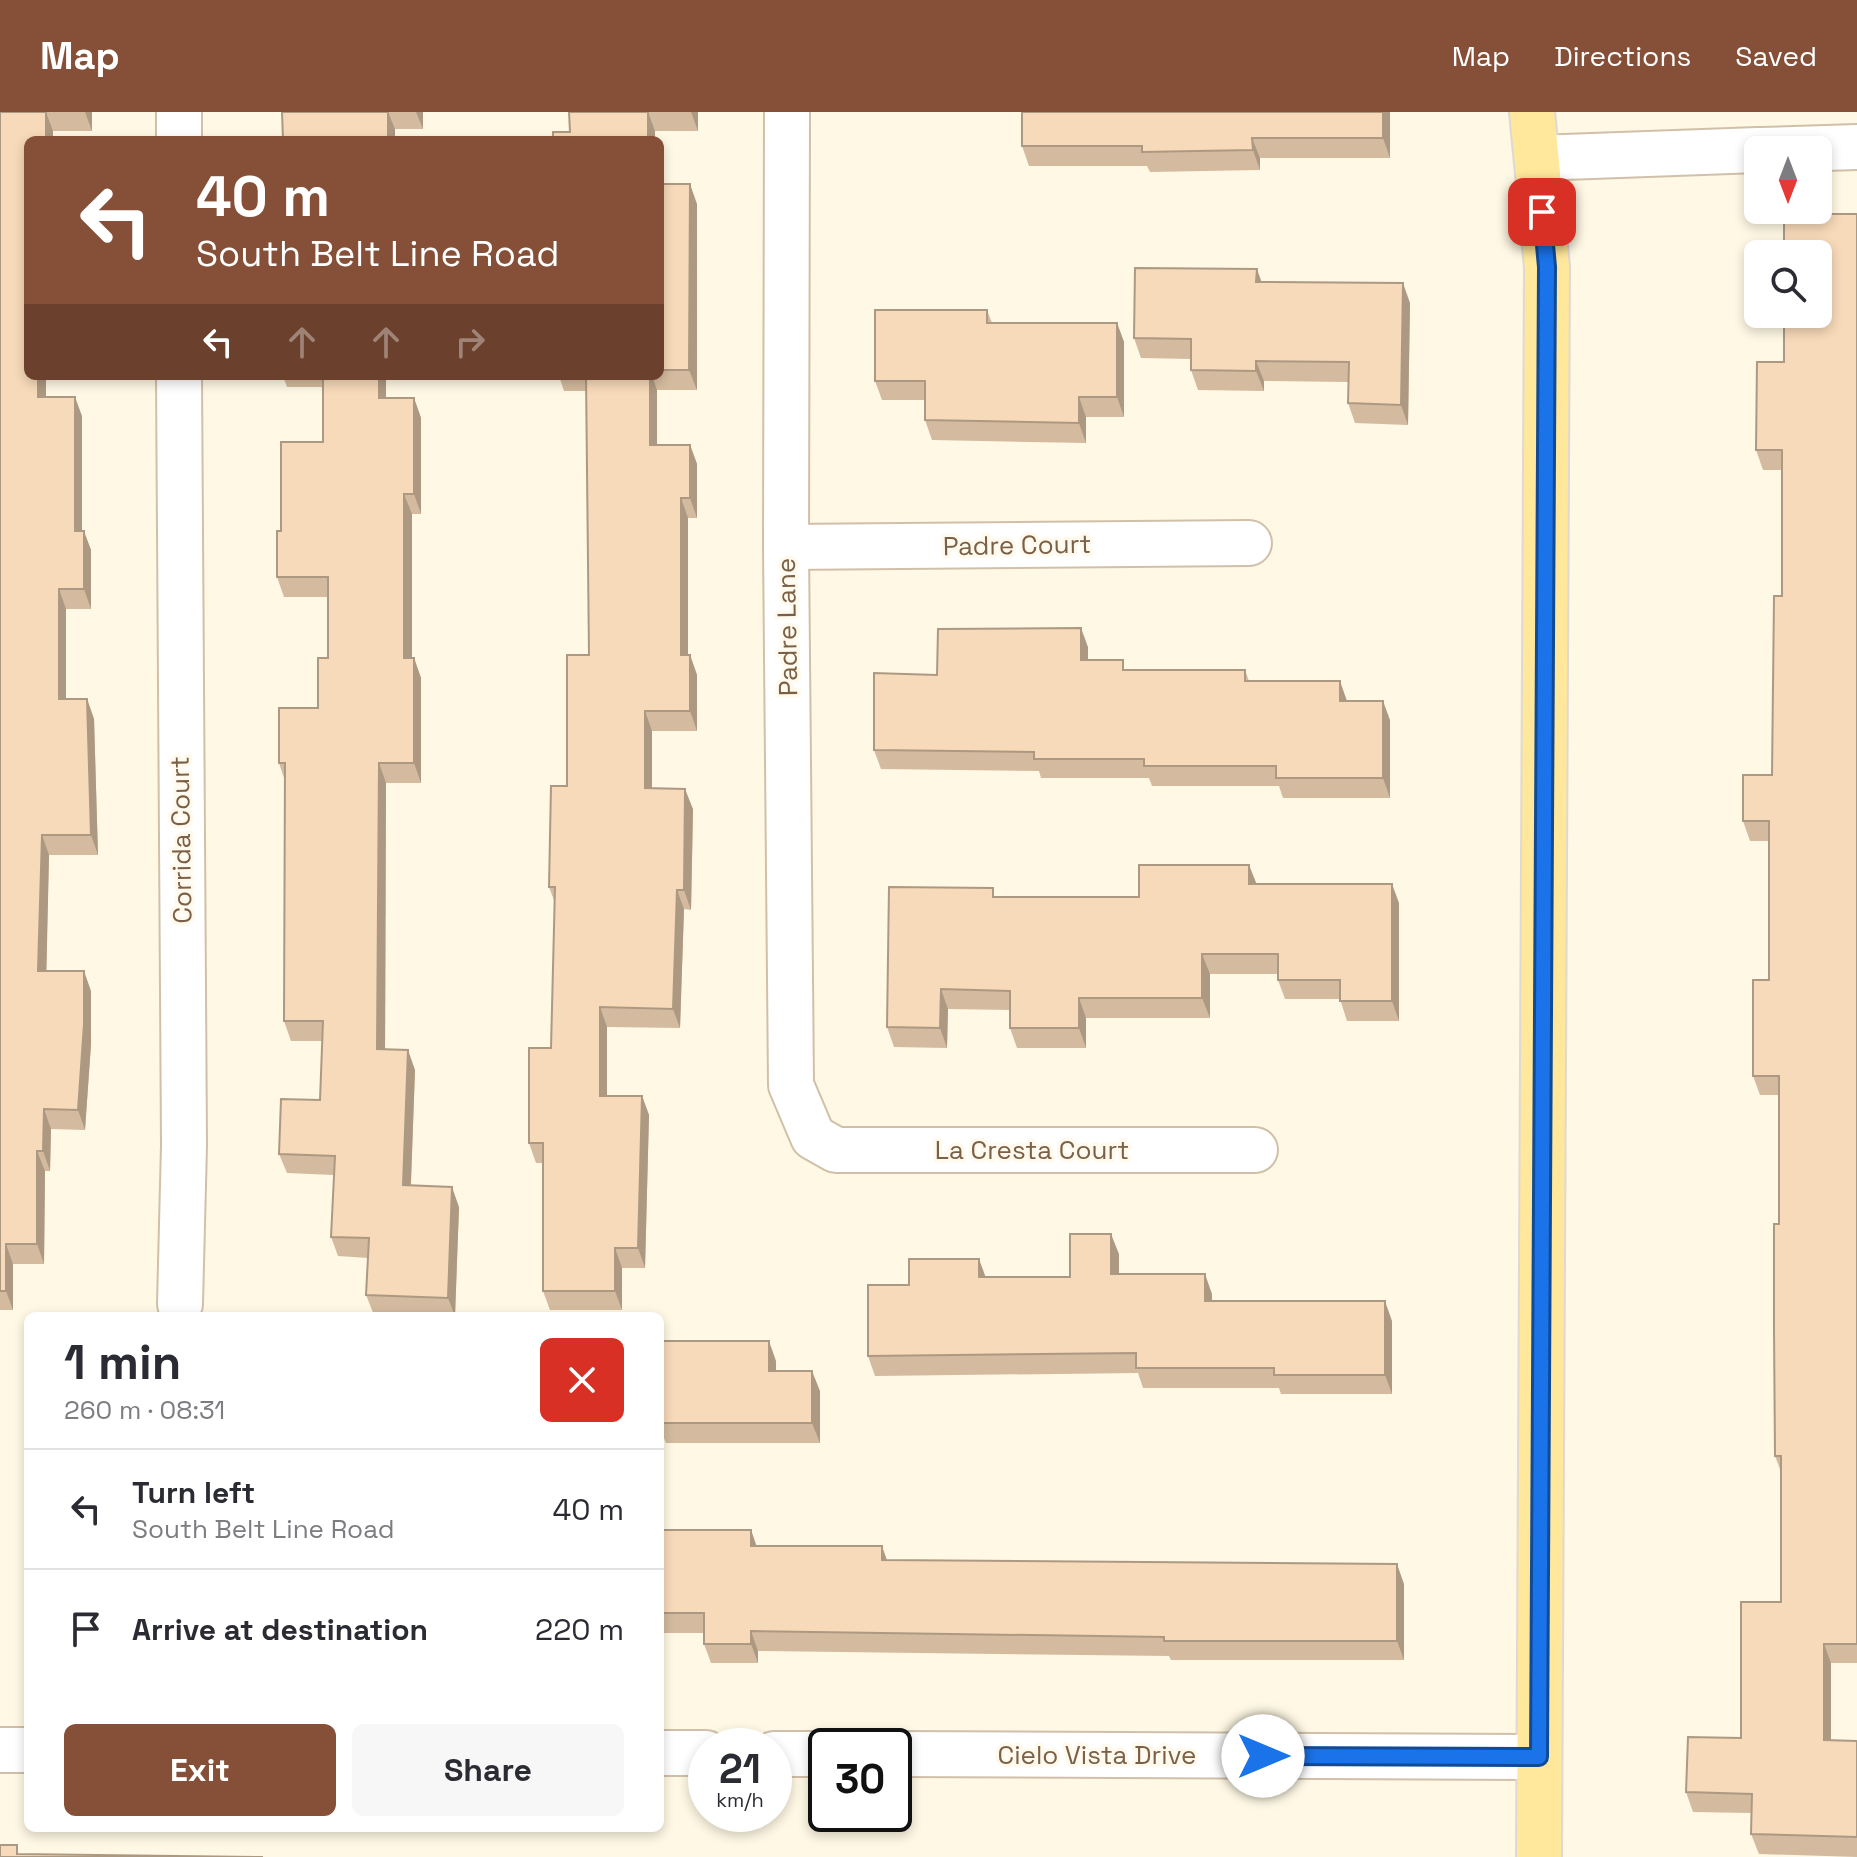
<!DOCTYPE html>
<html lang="en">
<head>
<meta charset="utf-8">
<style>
  :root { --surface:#fff; --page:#f7f7f7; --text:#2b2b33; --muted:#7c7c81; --line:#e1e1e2; --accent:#865038 }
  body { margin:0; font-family:"Space Grotesk",sans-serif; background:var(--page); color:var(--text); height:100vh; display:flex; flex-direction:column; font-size:30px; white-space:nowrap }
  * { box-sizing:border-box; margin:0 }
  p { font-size:26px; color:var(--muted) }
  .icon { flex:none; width:44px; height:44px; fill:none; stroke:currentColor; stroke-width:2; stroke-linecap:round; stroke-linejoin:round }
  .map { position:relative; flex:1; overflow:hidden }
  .panel { position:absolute; left:24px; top:1200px; width:640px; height:520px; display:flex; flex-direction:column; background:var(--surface); border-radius:12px; box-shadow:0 4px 12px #0003 }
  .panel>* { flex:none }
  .top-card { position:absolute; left:24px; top:24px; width:640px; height:244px; border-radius:12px; box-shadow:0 4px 12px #0003; background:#865038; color:#fff; overflow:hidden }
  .needle { width:52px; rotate:180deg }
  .buttons { position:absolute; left:1744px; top:24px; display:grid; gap:16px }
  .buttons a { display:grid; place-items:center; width:88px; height:88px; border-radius:12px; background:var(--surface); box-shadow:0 4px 12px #0003; font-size:40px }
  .speed { position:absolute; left:688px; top:1616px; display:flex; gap:16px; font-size:40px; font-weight:700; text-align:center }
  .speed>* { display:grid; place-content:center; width:104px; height:104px; border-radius:50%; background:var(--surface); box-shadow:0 4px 12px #0003; line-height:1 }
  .speed small { font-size:20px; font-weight:400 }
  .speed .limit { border:4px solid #111; border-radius:12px; background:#fff; color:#111 }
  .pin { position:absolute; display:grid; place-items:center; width:68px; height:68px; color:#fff; margin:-34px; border-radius:16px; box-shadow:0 4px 12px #0006 }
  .me { position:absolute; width:88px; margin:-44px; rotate:90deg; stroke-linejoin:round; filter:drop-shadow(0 0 6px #0008) }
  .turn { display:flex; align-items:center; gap:28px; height:168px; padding:0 40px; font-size:36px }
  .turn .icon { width:104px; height:104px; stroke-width:2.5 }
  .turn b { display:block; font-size:56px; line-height:68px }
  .lanes { display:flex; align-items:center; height:76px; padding:0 40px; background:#0003; justify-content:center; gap:40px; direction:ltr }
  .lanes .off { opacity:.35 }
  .round { display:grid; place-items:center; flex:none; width:84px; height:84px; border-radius:12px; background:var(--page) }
  .summary { display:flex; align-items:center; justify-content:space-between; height:136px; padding:0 40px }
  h1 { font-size:48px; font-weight:600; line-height:60px }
  .action { display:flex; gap:16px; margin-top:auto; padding:16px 40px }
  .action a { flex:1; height:92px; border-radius:12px; background:var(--accent); color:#fff; font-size:32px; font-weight:600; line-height:92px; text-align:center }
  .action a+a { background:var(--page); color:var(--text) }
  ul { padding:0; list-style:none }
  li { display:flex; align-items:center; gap:24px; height:120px; padding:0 40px; border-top:2px solid var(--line) }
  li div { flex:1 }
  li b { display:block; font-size:30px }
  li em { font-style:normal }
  header { display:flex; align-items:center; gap:48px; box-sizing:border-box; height:112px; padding:0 40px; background:var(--accent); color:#fff }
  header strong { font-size:38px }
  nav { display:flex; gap:44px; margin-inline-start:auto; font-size:28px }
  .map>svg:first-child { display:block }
</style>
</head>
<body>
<header>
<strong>Map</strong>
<nav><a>Map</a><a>Directions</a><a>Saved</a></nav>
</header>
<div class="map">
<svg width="1857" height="1745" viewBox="0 0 1857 1745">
  <rect width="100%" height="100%" fill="#fff8e4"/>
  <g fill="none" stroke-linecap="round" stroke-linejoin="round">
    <!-- minor casing -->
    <g stroke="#d1c0a9" stroke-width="48">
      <g id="minor">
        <path d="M 179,0 L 179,28"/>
        <path d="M 787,0 L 786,435 L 791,973 L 813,1025 L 836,1038 L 1255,1038"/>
        <path d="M 1761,38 L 1857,35"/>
        <path d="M 1537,46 L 1758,38"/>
        <path d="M 179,264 L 184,1033 L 180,1192"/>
        <path d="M 786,435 L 1249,431"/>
        <path d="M 0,1638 L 28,1638"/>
        <path d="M 660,1641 L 706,1641"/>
        <path d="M 774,1642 L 826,1642"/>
        <path d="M 894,1642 L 1539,1645"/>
      </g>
    </g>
    <!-- major casing -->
    <g stroke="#dfd9d3" stroke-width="48">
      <path id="major" d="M 1532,0 L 1547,155 L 1539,1745"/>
    </g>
    <!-- minor -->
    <use href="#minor" stroke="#fff" stroke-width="44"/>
    <!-- major -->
    <use href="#major" stroke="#ffe79b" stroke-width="44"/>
  </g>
  <!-- wall -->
  <g fill="#d4bb9f">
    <path d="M 0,0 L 92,0 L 92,19 L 53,19 L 28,264 L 46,264 L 46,285 L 82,304 L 82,419 L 91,438 L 91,497 L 66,497 L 66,587 L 87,587 L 94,607 L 98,743 L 49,743 L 46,859 L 91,879 L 91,932 L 85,1018 L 51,1017 L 50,1059 L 45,1059 L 44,1152 L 13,1152 L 13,1198 L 0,1198 Z"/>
    <path d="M 282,0 L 423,0 L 423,17 L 395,17 L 395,28 Z"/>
    <path d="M 569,0 L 698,0 L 698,19 L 655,19 L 655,28 L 570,20 Z"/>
    <path d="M 1390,0 L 1390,46 L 1260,46 L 1260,58 L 1150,60 L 1147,54 L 1029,54 L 1022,34 Z"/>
    <path d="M 660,72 L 697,92 L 697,278 L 657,278 L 657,333 L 690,333 L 697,352 L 697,406 L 688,406 L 688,543 L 690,543 L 697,563 L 697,619 L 652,619 L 652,676 L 693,697 L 691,798 L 684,797 L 680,916 L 607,915 L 607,984 L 642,984 L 649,1003 L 645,1156 L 622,1156 L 622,1198 L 550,1198 L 543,1179 L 543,1051 L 536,1051 L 529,1031 L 551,936 L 555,791 L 549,775 L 589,543 L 586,279 L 564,279 L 559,264 L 660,264 Z"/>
    <path d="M 1857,102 L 1857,1551 L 1831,1551 L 1831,1628 L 1857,1629 L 1857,1745 L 1759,1742 L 1751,1722 L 1752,1701 L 1693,1700 L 1686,1680 L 1741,1626 L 1781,1490 L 1781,1360 L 1775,1344 L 1779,1112 L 1779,983 L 1760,983 L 1753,964 L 1769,868 L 1769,729 L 1750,729 L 1743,709 L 1772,663 L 1782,484 L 1782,358 L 1763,358 L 1756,338 L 1784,250 Z"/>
    <path d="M 1262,170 L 1410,191 L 1408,313 L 1355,311 L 1348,291 L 1348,270 L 1264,269 L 1264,279 L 1198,278 L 1191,258 L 1191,247 L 1141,246 L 1134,226 Z"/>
    <path d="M 987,198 L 992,211 L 1117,211 L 1124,230 L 1124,305 L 1086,305 L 1086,331 L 932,328 L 925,308 L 925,288 L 882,288 L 875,269 Z"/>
    <path d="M 283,264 L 386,264 L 386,286 L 414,286 L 421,306 L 421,402 L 412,402 L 412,546 L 414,546 L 421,566 L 421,671 L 386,671 L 385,937 L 415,958 L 411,1073 L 459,1095 L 455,1204 L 374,1203 L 366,1183 L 368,1146 L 338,1144 L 331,1125 L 334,1063 L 287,1061 L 279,1042 L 320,988 L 322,929 L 291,929 L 284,909 L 285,669 L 279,651 L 318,596 L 328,546 L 328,485 L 284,485 L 277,465 L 281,419 L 323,330 L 323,275 L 287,275 Z"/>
    <path d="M 1088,535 L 1088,548 L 1127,558 L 1245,558 L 1249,569 L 1347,589 L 1390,608 L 1390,686 L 1283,686 L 1279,674 L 1152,674 L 1149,666 L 1041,666 L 1039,659 L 881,657 L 874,638 L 937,563 Z"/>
    <path d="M 1256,772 L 1399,791 L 1399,909 L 1347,909 L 1340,887 L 1285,887 L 1278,868 L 1278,862 L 1210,862 L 1210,906 L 1086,906 L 1086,936 L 1017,936 L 1010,916 L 1010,898 L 948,897 L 947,936 L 894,935 L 887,915 L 996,785 L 1139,785 Z"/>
    <path d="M 1119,1142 L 1119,1162 L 1212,1182 L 1212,1189 L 1392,1209 L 1392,1282 L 1281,1282 L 1279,1276 L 1143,1276 L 1138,1261 L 875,1264 L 868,1244 L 909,1173 L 985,1165 L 1070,1165 Z"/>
    <path d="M 660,1229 L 776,1249 L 776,1259 L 820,1279 L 820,1331 L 666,1331 L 660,1316 Z"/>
    <path d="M 660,1418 L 751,1418 L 756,1434 L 887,1448 L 1404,1472 L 1404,1548 L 1171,1548 L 1169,1544 L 758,1539 L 758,1551 L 711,1551 L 704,1532 L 704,1521 L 660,1521 Z"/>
  </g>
  <!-- shaded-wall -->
  <g fill="#ad9982">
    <path d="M 46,0 L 53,19 L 53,28 L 46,28 Z"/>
    <path d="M 85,0 L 92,0 L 92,19 Z"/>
    <path d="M 388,0 L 395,17 L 395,28 L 388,28 Z"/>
    <path d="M 416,0 L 423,0 L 423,17 Z"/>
    <path d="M 648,0 L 655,19 L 655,28 L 648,28 Z"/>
    <path d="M 691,0 L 698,0 L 698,19 Z"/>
    <path d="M 1383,0 L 1390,0 L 1390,46 L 1383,26 Z"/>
    <path d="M 1252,26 L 1260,46 L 1260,58 L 1253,38 Z"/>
    <path d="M 690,72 L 697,92 L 697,278 L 689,258 Z"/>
    <path d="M 1257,157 L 1264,177 L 1256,170 Z"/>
    <path d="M 1403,171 L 1410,191 L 1408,313 L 1401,293 Z"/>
    <path d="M 1117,211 L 1124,230 L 1124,305 L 1117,285 Z"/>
    <path d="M 1256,249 L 1264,269 L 1264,279 L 1256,259 Z"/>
    <path d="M 38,264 L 46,264 L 46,304 L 38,285 Z"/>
    <path d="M 379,264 L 386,264 L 386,306 L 379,286 Z"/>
    <path d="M 650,264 L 652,264 L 657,278 L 657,352 L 650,333 Z"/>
    <path d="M 75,285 L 82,304 L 82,438 L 75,419 Z"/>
    <path d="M 1079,285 L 1086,305 L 1086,331 L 1079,311 Z"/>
    <path d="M 414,286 L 421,306 L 421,402 L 414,382 Z"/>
    <path d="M 690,333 L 697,352 L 697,406 L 690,386 Z"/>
    <path d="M 404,382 L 412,402 L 412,566 L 404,546 Z"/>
    <path d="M 681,386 L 688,406 L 688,563 L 681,543 Z"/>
    <path d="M 84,419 L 91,438 L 91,497 L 84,477 Z"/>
    <path d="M 59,477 L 66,497 L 66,607 L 59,587 Z"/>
    <path d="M 1081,516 L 1088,535 L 1088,567 L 1081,548 Z"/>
    <path d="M 690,543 L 697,563 L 697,619 L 690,599 Z"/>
    <path d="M 414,546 L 421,566 L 421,671 L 414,651 Z"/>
    <path d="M 1340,569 L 1347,589 L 1340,589 Z"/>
    <path d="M 87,587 L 94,607 L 98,743 L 91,723 Z"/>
    <path d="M 1383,589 L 1390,608 L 1390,686 L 1383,666 Z"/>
    <path d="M 645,599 L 652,619 L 652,696 L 645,676 Z"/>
    <path d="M 379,651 L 386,671 L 385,956 L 377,937 Z"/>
    <path d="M 685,677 L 693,697 L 691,798 L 684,778 Z"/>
    <path d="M 42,723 L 49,743 L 46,879 L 38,859 Z"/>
    <path d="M 1249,753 L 1257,773 L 1249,772 Z"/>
    <path d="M 1392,772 L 1399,791 L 1399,909 L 1392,889 Z"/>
    <path d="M 677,778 L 684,797 L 680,916 L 673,897 Z"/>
    <path d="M 1202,842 L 1210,862 L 1210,906 L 1202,886 Z"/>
    <path d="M 84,859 L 91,879 L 91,932 L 85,1018 L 78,998 Z"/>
    <path d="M 941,877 L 948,897 L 947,936 L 940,916 Z"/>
    <path d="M 1079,886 L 1086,906 L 1086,936 L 1079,916 Z"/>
    <path d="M 600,895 L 607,915 L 607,1003 L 600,984 Z"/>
    <path d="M 408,938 L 415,958 L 410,1093 L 403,1073 Z"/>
    <path d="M 642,984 L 649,1003 L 645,1156 L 638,1136 Z"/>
    <path d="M 44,997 L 51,1017 L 50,1059 L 43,1039 Z"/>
    <path d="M 37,1039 L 45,1059 L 44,1152 L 37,1132 Z"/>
    <path d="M 452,1075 L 459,1095 L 455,1204 L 448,1186 Z"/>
    <path d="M 1111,1122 L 1119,1142 L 1119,1182 L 1111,1162 Z"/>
    <path d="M 6,1132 L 13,1152 L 13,1198 L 6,1179 Z"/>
    <path d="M 615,1136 L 622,1156 L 622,1198 L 615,1179 Z"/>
    <path d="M 979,1147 L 986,1166 L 979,1165 Z"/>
    <path d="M 1205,1162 L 1212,1182 L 1212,1209 L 1205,1189 Z"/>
    <path d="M 1385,1189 L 1392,1209 L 1392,1282 L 1385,1263 Z"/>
    <path d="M 769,1229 L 776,1249 L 776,1279 L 769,1259 Z"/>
    <path d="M 812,1259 L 820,1279 L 820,1331 L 812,1311 Z"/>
    <path d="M 751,1418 L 758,1438 L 751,1434 Z"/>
    <path d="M 882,1434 L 889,1454 L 882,1448 Z"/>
    <path d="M 1397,1452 L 1404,1472 L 1404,1548 L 1397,1529 Z"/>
    <path d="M 751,1519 L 758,1539 L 758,1551 L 751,1532 Z"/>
    <path d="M 1824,1532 L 1831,1551 L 1831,1648 L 1824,1628 Z"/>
  </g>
  <!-- building -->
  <g fill="#f7dab9" stroke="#ad9982" stroke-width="2">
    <path d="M 0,0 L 46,0 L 46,28 L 28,28 L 28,264 L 38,264 L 38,285 L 75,285 L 75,419 L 84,419 L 84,477 L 59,477 L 59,587 L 87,587 L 91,723 L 42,723 L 38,859 L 84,859 L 84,912 L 78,998 L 44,997 L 43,1039 L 37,1039 L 37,1132 L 6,1132 L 6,1179 L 0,1179 Z"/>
    <path d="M 282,0 L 388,0 L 388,28 L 283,28 Z"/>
    <path d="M 569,0 L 648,0 L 648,28 L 553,28 L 553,20 L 570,20 Z"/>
    <path d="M 1022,0 L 1383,0 L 1383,26 L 1252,26 L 1253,38 L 1142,40 L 1142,34 L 1022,34 Z"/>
    <path d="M 660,72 L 690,72 L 689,258 L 660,258 Z"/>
    <path d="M 1784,102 L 1857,102 L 1857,1532 L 1824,1532 L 1824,1628 L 1857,1629 L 1857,1725 L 1751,1722 L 1752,1682 L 1686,1680 L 1688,1625 L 1741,1626 L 1741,1490 L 1781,1490 L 1781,1344 L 1775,1344 L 1774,1217 L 1774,1112 L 1779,1112 L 1779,964 L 1753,964 L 1753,868 L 1769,868 L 1769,709 L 1743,709 L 1743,663 L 1772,663 L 1774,484 L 1782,484 L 1782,338 L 1756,338 L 1757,250 L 1784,250 L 1784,202 L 1818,202 L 1818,142 L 1784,142 Z"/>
    <path d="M 1135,156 L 1257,157 L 1256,170 L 1403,171 L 1401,293 L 1348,291 L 1349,250 L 1256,249 L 1256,259 L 1191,258 L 1191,227 L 1134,226 Z"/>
    <path d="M 875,198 L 987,198 L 987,211 L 1117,211 L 1117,285 L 1079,285 L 1079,311 L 925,308 L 925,269 L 875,269 Z"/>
    <path d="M 323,264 L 379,264 L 379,286 L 414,286 L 414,382 L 404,382 L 404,546 L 414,546 L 414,651 L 379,651 L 377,937 L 408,938 L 403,1073 L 452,1075 L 448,1186 L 366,1183 L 369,1126 L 331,1125 L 335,1044 L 279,1042 L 281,987 L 320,988 L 323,909 L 284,909 L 285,651 L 279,651 L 279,596 L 318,596 L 318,546 L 328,546 L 328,465 L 277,465 L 277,419 L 281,419 L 281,330 L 323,330 Z"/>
    <path d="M 586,264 L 650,264 L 650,333 L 690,333 L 690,386 L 681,386 L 681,543 L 690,543 L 690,599 L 645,599 L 645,676 L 685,677 L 684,778 L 677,778 L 673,897 L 600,895 L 600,984 L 642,984 L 638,1136 L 615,1136 L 615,1179 L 543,1179 L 543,1031 L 529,1031 L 529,936 L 551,936 L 555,775 L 549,775 L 551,674 L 567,674 L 567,543 L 589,543 Z"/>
    <path d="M 1081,516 L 1081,548 L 1123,548 L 1123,558 L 1245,558 L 1245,569 L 1340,569 L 1340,589 L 1383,589 L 1383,666 L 1276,666 L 1276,654 L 1144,654 L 1144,647 L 1034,647 L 1034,640 L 874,638 L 874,561 L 937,563 L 938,517 Z"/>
    <path d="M 1139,753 L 1249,753 L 1249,772 L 1392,772 L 1392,889 L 1340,889 L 1340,868 L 1278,868 L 1278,842 L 1202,842 L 1202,886 L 1079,886 L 1079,916 L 1010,916 L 1010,879 L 941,877 L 940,916 L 887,915 L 889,775 L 993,776 L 993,785 L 1139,785 Z"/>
    <path d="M 1070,1122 L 1111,1122 L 1111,1162 L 1205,1162 L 1205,1189 L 1385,1189 L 1385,1263 L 1274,1263 L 1274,1256 L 1136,1256 L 1136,1241 L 868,1244 L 868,1173 L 909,1173 L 909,1147 L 979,1147 L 979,1165 L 1070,1165 Z"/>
    <path d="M 660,1229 L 769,1229 L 769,1259 L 812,1259 L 812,1311 L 660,1311 Z"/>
    <path d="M 660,1418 L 751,1418 L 751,1434 L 882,1434 L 882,1448 L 1397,1452 L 1397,1529 L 1164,1529 L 1164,1525 L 751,1519 L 751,1532 L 704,1532 L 704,1501 L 660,1501 Z"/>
    <path d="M 0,1733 L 17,1733 L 17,1742 L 263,1745 L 0,1745 Z"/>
  </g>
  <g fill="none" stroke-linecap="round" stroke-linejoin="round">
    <!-- route casing -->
    <g stroke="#114b97" stroke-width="20">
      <path id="route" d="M 1263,1644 L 1539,1645 L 1547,155 L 1542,100"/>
    </g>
    <!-- route -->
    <use href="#route" stroke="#1a73e8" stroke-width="14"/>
  </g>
  <g text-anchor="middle" stroke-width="7" stroke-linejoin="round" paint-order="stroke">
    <!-- street labels -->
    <g font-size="26" fill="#7a6046" stroke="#fffaed">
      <text transform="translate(1017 433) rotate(-1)" y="9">Padre Court</text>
      <text transform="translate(787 515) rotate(-91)" y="9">Padre Lane</text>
      <text transform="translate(181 728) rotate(-91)" y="9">Corrida Court</text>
      <text x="1032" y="1047">La Cresta Court</text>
      <text x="1097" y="1652">Cielo Vista Drive</text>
    </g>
  </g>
</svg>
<div class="buttons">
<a><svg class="needle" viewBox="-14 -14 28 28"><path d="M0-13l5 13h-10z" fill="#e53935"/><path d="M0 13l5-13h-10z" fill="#7c7c81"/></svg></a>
<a><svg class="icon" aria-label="search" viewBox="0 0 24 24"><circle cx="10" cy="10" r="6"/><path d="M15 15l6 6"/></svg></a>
</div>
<div class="speed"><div>21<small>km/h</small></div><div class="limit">30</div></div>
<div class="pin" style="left:1542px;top:100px;background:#d93025"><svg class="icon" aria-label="arrive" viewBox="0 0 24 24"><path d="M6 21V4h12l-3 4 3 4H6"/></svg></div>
<svg class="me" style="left:1263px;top:1644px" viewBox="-20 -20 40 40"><circle r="19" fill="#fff"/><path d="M0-13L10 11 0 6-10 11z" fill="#1a73e8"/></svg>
<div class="top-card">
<div class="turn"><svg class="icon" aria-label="left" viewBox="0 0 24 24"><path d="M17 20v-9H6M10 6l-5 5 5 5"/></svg><div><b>40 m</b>South Belt Line Road</div></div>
<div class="lanes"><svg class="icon" aria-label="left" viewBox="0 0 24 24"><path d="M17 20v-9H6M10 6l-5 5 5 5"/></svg><svg class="icon off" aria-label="ahead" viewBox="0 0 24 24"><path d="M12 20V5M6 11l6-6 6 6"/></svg><svg class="icon off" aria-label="ahead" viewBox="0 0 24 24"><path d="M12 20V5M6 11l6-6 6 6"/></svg><svg class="icon off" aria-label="right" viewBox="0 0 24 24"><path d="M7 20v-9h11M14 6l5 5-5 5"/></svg></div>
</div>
<section class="panel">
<div class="summary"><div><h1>1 min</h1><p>260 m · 08:31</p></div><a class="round" style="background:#d93025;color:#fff"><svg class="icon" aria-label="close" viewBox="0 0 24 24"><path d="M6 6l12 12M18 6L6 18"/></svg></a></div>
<ul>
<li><svg class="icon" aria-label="left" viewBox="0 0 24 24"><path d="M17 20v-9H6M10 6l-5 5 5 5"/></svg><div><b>Turn left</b><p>South Belt Line Road</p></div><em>40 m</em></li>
<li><svg class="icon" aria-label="arrive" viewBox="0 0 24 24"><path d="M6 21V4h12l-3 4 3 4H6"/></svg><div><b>Arrive at destination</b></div><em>220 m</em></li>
</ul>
<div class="action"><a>Exit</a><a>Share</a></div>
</section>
</div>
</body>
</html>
